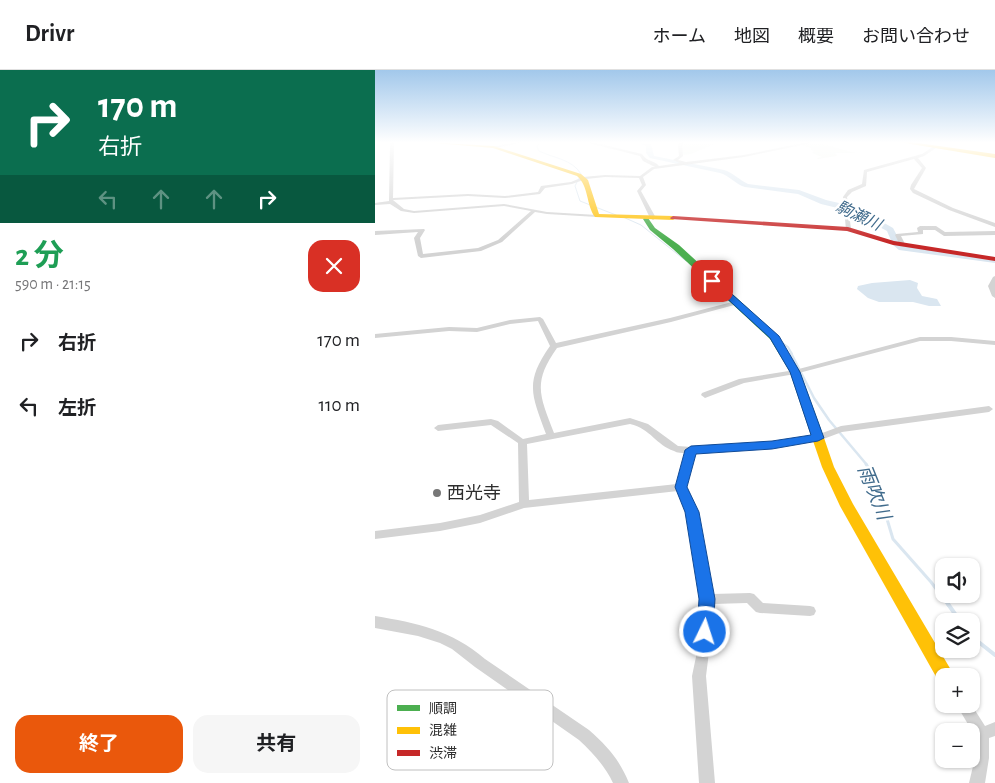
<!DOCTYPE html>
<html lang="ja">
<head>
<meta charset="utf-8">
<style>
  :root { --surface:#fff; --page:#f6f6f6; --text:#202124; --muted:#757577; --line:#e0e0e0; --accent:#ea580c }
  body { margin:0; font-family:"Alegreya Sans","Noto Sans JP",sans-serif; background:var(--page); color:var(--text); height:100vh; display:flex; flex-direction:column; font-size:19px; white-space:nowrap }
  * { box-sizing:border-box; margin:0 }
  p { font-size:16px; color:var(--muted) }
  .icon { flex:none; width:28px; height:28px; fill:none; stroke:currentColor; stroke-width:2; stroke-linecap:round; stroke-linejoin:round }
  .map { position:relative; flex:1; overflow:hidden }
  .panel { display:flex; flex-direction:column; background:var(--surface); width:375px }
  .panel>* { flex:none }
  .top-card { background:#0b6e4f; color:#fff; overflow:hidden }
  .controls { position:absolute; left:560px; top:488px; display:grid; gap:10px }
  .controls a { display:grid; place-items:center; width:45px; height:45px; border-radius:10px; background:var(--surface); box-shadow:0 1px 4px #0004; font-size:25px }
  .pin { position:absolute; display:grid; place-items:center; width:42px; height:42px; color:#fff; margin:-21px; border-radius:10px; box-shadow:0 2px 8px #0006 }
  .me { position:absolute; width:55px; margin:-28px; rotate:4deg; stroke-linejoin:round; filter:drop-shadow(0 0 4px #0008) }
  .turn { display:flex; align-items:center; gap:18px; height:105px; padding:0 15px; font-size:22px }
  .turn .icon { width:65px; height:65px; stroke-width:2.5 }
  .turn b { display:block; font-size:35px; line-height:42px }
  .lanes { display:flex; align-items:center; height:48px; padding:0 15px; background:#0003; justify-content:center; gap:25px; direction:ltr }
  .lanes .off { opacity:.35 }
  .round { display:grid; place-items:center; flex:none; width:52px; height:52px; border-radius:15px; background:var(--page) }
  .overview { display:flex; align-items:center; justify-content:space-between; height:85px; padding:0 15px }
  h1 { font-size:30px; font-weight:700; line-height:38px; color:#1e9e55 }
  .cta { display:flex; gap:10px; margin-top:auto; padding:10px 15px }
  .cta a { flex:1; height:58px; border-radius:15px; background:var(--accent); color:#fff; font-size:20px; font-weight:700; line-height:58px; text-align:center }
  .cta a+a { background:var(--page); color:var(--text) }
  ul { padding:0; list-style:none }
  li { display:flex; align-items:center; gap:15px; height:65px; padding:0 15px }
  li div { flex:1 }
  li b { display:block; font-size:19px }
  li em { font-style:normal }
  header { display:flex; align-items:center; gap:30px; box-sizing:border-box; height:70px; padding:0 25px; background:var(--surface); border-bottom:1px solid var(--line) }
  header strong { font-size:24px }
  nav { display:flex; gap:28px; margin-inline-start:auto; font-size:18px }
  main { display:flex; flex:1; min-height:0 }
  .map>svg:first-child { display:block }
</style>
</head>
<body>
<header>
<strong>Drivr</strong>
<nav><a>ホーム</a><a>地図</a><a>概要</a><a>お問い合わせ</a></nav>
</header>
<main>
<section class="panel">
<div class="top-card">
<div class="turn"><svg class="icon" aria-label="right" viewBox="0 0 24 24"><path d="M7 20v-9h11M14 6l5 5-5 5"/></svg><div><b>170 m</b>右折</div></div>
<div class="lanes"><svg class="icon off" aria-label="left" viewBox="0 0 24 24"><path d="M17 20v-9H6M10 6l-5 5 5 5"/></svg><svg class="icon off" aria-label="ahead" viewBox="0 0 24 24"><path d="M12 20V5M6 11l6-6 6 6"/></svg><svg class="icon off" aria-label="ahead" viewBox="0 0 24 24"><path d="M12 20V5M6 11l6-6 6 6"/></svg><svg class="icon" aria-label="right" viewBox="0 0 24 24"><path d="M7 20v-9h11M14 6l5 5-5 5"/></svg></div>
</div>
<div class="overview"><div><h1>2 分</h1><p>590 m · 21:15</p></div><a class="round" style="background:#d93025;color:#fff"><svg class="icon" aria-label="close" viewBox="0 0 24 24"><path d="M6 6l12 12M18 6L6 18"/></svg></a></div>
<ul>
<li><svg class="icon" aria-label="right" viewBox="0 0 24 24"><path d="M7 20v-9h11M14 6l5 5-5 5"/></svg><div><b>右折</b></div><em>170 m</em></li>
<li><svg class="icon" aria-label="left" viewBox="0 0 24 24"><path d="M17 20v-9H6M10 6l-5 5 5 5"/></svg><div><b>左折</b></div><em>110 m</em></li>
</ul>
<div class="cta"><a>終了</a><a>共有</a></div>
</section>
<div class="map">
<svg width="620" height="713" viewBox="0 0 620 713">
  <rect width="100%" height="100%" fill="#fff"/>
  <!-- green -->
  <g fill="#f0f4ec">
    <path d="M 318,72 L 354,72 L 339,74 L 316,84 L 306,85 L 306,74 Z"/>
    <path d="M 441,72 L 480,83 L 460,83 L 462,86 L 443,89 L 442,88 L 447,87 L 437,83 L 439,81 L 436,80 L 436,78 L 427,75 Z"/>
  </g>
  <!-- water -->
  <path fill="#dae6f0" d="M 535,210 L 543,213 L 542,218 L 547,226 L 562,229 L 566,236 L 554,236 L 538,232 L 504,232 L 493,228 L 482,219 L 483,216 L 497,213 Z"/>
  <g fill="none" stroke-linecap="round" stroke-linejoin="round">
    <!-- stream-far4 -->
    <g stroke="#dae6f0" stroke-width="1">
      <path d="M 165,72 L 162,77 L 164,81 C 178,88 197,89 206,104 L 200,116 L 205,131 L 241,145"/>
      <path d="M 248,147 L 266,155 L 311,191"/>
    </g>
    <!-- stream-far3 -->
    <path stroke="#dae6f0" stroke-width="2" d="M 406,272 L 413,277 L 417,284"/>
    <!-- stream-far2 -->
    <path stroke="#dae6f0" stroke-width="2.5" d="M 416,283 L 439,328 L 454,350 L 492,395"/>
    <!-- stream-far1 -->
    <path stroke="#dae6f0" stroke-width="3" d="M 491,394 L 500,409 L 518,469 L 556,512 L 574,536"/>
    <!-- stream -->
    <g stroke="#dae6f0" stroke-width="4">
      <path d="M 573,534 L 585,551"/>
      <path d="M 596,566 L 620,585"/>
    </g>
    <!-- river -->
    <path fill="#dae6f0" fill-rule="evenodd" d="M 261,72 L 276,74 L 279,86 L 349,100 C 359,103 364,110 373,114 L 424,120 L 451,130 L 481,137 L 518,158 L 526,173 L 529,176 L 620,187 L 620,193 L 524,180 L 518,175 L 512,161 L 475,141 L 446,134 L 423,124 L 370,117 C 360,114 355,106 345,103 L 275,88 L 271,83 L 271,76 Z"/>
    <!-- street -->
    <g fill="#d3d3d3" fill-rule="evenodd">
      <path d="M 15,72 L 19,72 L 18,128 L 93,124 L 130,126 L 163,122 L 166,116 L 196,112 L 208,107 L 230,105 L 265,106 L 277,97 L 280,97 L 268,91 L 265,86 L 210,72 L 217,72 L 267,84 C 272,92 279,90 284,96 L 305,93 L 298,90 L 304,86 L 303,76 L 305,72 L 309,72 L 307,76 L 308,86 L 303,90 L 311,92 L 369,85 L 433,72 L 441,72 L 369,87 L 279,99 L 268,107 L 271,115 L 266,121 L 281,148 L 278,150 L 275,148 L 262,121 L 267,115 L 264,108 L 230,107 L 211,109 L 197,114 L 170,118 L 165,124 L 130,128 L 93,126 L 18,130 L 29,139 L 39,141 L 129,134 L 172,142 L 222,145 L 224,146 L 222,147 L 172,144 L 160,142 L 127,172 L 106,181 L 46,188 L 43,186 L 39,168 L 43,162 L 0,165 L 0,161 L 49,159 L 50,160 L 45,168 L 48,184 L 103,178 L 123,170 L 156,141 L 129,136 L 39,143 L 26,141 L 15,134 L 0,135 L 0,133 L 14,131 Z"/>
      <path d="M 142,72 L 151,72 L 119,78 L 117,77 Z"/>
      <path d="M 558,77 L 561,78 L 549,86 L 543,88 L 551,98 L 539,119 L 578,138 L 620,153 L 620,157 L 574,140 L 538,123 L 535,119 L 536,115 L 547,98 L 539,89 L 492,102 L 491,116 L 477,122 L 472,127 L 476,159 L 471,160 L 468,127 L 473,120 L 487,114 L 489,100 L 547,84 Z"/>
      <path d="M 545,156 L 561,156 L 570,162 L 620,161 L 620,165 L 569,166 L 560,160 L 548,160 L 548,164 L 526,166 L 530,174 L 525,175 L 520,165 L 521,164 L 543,162 L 542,158 Z"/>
      <path d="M 620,206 L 620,228 L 617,226 L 613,216 L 618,207 Z"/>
      <path d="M 361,231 L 363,232 L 363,234 L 296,252 L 182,278 C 157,313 165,326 179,363 L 255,348 L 273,354 L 303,376 L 316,377 L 397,372 L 442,365 L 466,356 L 614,336 L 618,339 L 614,342 L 467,362 L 443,371 L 397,378 L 320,383 L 311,417 L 322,442 L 337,524 L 375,523 L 379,524 L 388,533 L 435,536 L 439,537 L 441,541 L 439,545 L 435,546 L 385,543 L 381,542 L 372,533 L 338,534 L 334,582 L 331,606 L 340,713 L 324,713 L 317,606 L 322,582 L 326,529 L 312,442 L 303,421 L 149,438 L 105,453 L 65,461 L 0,469 L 0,461 L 65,453 L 105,445 L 144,432 L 143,373 L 116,355 L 63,361 L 59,358 L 63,355 L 116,349 L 123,351 L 148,369 L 171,364 C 157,325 149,313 175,276 L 163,251 L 135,254 L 102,262 L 74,261 L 0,268 L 0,264 L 74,257 L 102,258 L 135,250 L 165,247 L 168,249 L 181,273 L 295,248 ZM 255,354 C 276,359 281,375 299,381 C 302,383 307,383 311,383 L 302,414 L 154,430 L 152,374 Z"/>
      <path d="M 545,267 L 576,267 L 620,271 L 620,275 L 576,271 L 545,271 L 420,304 L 369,313 L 330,328 L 326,325 L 327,323 L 364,309 L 420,300 Z"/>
      <path d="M 0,546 C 42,553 76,560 110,589 L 214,660 C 233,677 244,689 254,713 L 238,713 C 230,696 218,683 204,670 L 100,597 L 77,579 L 65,573 L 43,566 L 0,558 Z"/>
      <path d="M 581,634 L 596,634 L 610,656 L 620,652 L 620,666 L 614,668 L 614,688 L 610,713 L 594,713 L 600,688 L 600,666 Z"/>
    </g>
    <!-- fast -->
    <path fill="#4caf50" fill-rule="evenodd" d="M 269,148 L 273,148 L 280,158 L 304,175 L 402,265 L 425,302 L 448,365 L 446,368 L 442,369 L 436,365 L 415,302 L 395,269 L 298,179 L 275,160 L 268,149 Z"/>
    <!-- slow -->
    <g fill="#ffc107" fill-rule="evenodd">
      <path d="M 48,72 L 119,76 L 206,104 L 213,110 L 224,144 L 298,146 L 301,148 L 298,150 L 220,147 C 211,135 214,116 202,106 L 118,78 Z"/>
      <path d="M 524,72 L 536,72 L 620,84 L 620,88 Z"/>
      <path d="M 442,361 L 448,365 L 459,397 L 478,434 L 576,600 L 578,606 L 569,606 L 569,614 L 564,612 L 465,436 L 447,397 L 436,365 Z"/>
    </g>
    <!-- jam -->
    <path fill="#c62828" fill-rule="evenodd" d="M 298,146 L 473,157 L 519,171 L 620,187 L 620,191 L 518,175 L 472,161 L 296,149 L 295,148 Z"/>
  </g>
  <!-- sky -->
  <linearGradient id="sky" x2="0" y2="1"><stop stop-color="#a2c8eb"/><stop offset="0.42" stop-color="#fff"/><stop offset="1" stop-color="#fff" stop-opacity="0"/></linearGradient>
  <rect width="620" height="172" fill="url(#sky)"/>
  <!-- route -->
  <path fill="#1a73e8" stroke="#114b97" d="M 334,209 L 340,209 L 404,266 L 425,302 L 449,368 L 443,371 L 397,379 L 321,384 L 312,417 L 324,442 L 340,529 L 338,562 L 335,568 L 330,570 L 324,568 L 322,562 L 324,529 L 310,442 L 300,417 L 310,380 L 316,376 L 397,371 L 436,365 L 415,302 L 395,268 L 334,212 Z"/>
  <!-- markers -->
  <circle fill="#777" stroke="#fff" stroke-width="2" cx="62" cy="423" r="5"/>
  <g text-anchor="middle" stroke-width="5" stroke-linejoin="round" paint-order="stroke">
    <!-- far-water labels -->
    <g font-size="16" font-style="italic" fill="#406b8c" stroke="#fff">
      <text transform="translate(484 145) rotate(25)" y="6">駒瀬川</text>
    </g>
    <!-- poi labels -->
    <g font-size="18" fill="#2e2e2e" stroke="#fff" text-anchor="start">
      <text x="72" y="429">西光寺</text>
    </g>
    <!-- water labels -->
    <g font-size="19" font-style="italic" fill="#406b8c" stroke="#fff">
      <text transform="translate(500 422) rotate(68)" y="7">雨吹川</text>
    </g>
  </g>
  <!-- legend -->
  <rect x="12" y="620" width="166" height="80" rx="8" fill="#fff" stroke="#c0c0c0" stroke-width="1"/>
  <rect x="22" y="635" width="23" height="6" fill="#4caf50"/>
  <rect x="22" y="657" width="23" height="7" fill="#ffc107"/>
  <rect x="22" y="680" width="23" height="6" fill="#c62828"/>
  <g font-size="14" fill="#2e2e2e">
    <text x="54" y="643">順調</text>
    <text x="54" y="665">混雑</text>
    <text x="54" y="688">渋滞</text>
  </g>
</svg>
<div class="controls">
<a><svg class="icon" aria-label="sound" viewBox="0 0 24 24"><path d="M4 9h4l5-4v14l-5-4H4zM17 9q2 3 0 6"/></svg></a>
<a><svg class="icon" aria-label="layers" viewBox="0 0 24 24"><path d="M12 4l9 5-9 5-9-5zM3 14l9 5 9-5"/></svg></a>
<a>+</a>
<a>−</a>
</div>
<div class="pin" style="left:337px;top:211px;background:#d93025"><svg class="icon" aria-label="arrive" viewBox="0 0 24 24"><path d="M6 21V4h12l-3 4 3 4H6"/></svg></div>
<svg class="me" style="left:330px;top:562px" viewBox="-20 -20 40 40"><circle r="17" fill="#1a73e8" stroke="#fff" stroke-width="3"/><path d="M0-11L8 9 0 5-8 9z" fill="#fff"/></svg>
</div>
</main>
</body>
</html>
